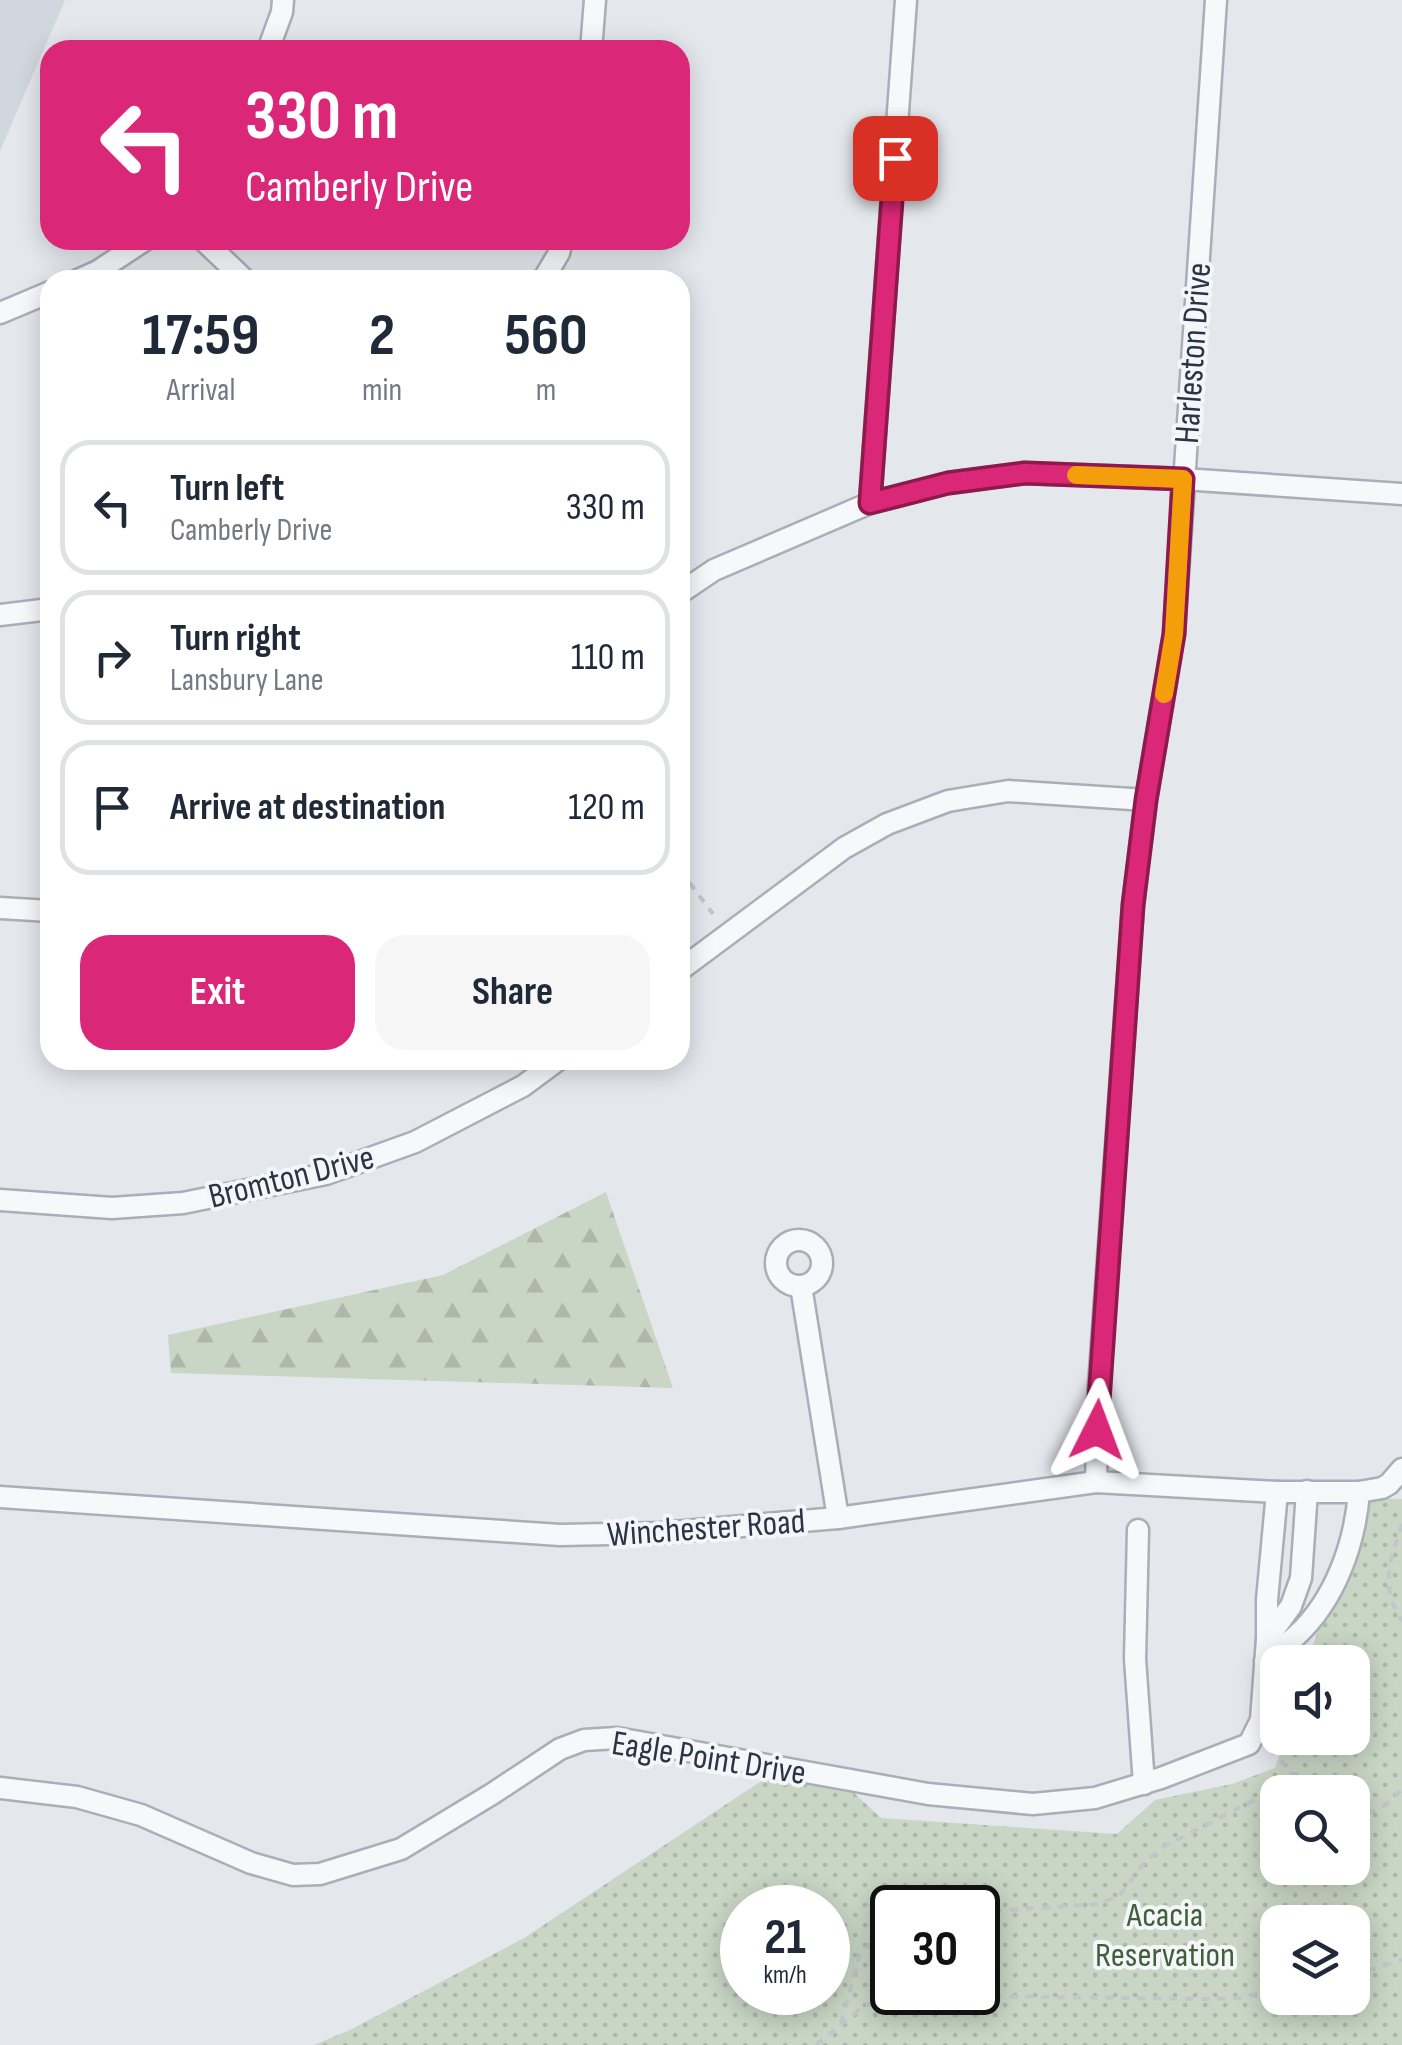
<!DOCTYPE html>
<html lang="en">
<head>
<meta charset="utf-8">
<style>
  :root { --surface:#fff; --page:#f6f6f7; --text:#1f2937; --muted:#747a83; --line:#e0e1e3; --accent:#db2777 }
  body { margin:0; font-family:"Sofia Sans Condensed",sans-serif; background:var(--page); color:var(--text); height:100vh; display:flex; flex-direction:column; font-size:38px; white-space:nowrap }
  * { box-sizing:border-box; margin:0 }
  p { font-size:32px; color:var(--muted) }
  .icon { flex:none; width:55px; height:55px; fill:none; stroke:currentColor; stroke-width:2; stroke-linecap:round; stroke-linejoin:round }
  .map { position:relative; flex:1; overflow:hidden }
  .side { position:absolute; left:40px; top:270px; width:650px; height:800px; display:flex; flex-direction:column; background:var(--surface); border-radius:30px; box-shadow:0 5px 25px #0003 }
  .side>* { flex:none }
  .hud { position:absolute; left:40px; top:40px; width:650px; height:210px; border-radius:30px; box-shadow:0 5px 25px #0003; background:#db2777; color:#fff; overflow:hidden }
  .buttons { position:absolute; left:1260px; top:1645px; display:grid; gap:20px }
  .buttons a { display:grid; place-items:center; width:110px; height:110px; border-radius:20px; background:var(--surface); box-shadow:0 5px 25px #0003; font-size:50px }
  .speed { position:absolute; left:720px; top:1885px; display:flex; gap:20px; font-size:50px; font-weight:700; text-align:center }
  .speed>* { display:grid; place-content:center; width:130px; height:130px; border-radius:50%; background:var(--surface); box-shadow:0 5px 25px #0003; line-height:1 }
  .speed small { font-size:25px; font-weight:400 }
  .speed .limit { border:5px solid #111; border-radius:15px; background:#fff; color:#111 }
  .pin { position:absolute; display:grid; place-items:center; width:85px; height:85px; color:#fff; margin:-42px; border-radius:20px; box-shadow:0 5px 15px #0006 }
  .me { position:absolute; width:110px; margin:-55px; rotate:3deg; stroke-linejoin:round; filter:drop-shadow(0 0 8px #0008) }
  .turn { display:flex; align-items:center; gap:35px; height:210px; padding:0 40px; font-size:45px }
  .turn .icon { width:130px; height:130px; stroke-width:2.5 }
  .turn b { display:block; font-size:70px; line-height:85px }
  .eta { display:flex; justify-content:space-evenly; align-items:center; height:170px; text-align:center }
  .eta b { font-size:60px; font-weight:700; line-height:70px }
  .action { display:flex; gap:20px; margin-top:auto; padding:20px 40px }
  .action a { flex:1; height:115px; border-radius:30px; background:var(--accent); color:#fff; font-size:40px; font-weight:700; line-height:115px; text-align:center }
  .action a+a { background:var(--page); color:var(--text) }
  ul { padding:0; list-style:none }
  li { display:flex; align-items:center; gap:30px; height:135px; margin:0 20px 15px; padding:0 20px; border:5px solid var(--line); border-radius:30px }
  li div { flex:1 }
  li b { display:block; font-size:38px }
  li em { font-style:normal }
  .map>svg:first-child { display:block }
</style>
</head>
<body>
<div class="map">
<svg width="1402" height="2045" viewBox="0 0 1402 2045">
  <defs>
    <pattern id="green-dots" width="8" height="8" patternUnits="userSpaceOnUse" patternTransform="scale(2.5)"><rect width="8" height="8" fill="#c9d6c5"/><path d="M2 2h.1M6 6h.1" fill="none" stroke="#adb8ab" stroke-width="1.8" stroke-linecap="round"/></pattern>
    <pattern id="forest-firs" width="22" height="20" patternUnits="userSpaceOnUse" patternTransform="scale(2.5)"><rect width="22" height="20" fill="#c9d6c5"/><path d="M5 1l3.5 6h-7zM16 11l3.5 6h-7z" fill="#adb8ab"/></pattern>
  </defs>
  <rect width="100%" height="100%" fill="#e4e7ec"/>
  <!-- built -->
  <path fill="#d2d6de" d="M 0,0 L 65,0 L 0,151 Z"/>
  <!-- green -->
  <path fill="url(#green-dots)" fill-rule="evenodd" d="M 1368,1498 L 1402,1499 L 1402,2045 L 314,2045 L 350,2030 L 524,1938 L 766,1778 L 853,1792 L 881,1818 L 1117,1834 L 1155,1800 L 1232,1784 L 1275,1768 L 1285,1738 L 1352,1738 L 1352,1662 L 1308,1662 L 1352,1520 ZM 1278,1792 L 1352,1792 L 1352,1868 L 1278,1868 ZM 742,1908 L 828,1908 L 828,1992 L 742,1992 ZM 892,1908 L 978,1908 L 978,1992 L 892,1992 ZM 1278,1922 L 1352,1922 L 1352,1998 L 1278,1998 Z"/>
  <!-- forest -->
  <path fill="url(#forest-firs)" d="M 606,1192 L 673,1388 L 171,1373 L 168,1335 L 443,1275 Z"/>
  <g fill="none" stroke-linecap="round" stroke-linejoin="round">
    <!-- street casing -->
    <g stroke="#a9aeb7" stroke-width="25">
      <g id="street">
        <path d="M 268,50 L 282,12 L 283,0"/>
        <path d="M 591,50 L 595,0"/>
        <path d="M 203,240 L 245,280"/>
        <path d="M 78,280 L 98,271 L 145,240"/>
        <path d="M 543,280 L 559,253 L 562,240"/>
        <path d="M 0,313 L 50,292"/>
        <path d="M 870,503 L 906,0"/>
        <path d="M 680,593 L 714,570 L 870,503 L 948,483 L 1025,473 L 1183,479 L 1402,494"/>
        <path d="M 0,615 L 50,609"/>
        <path d="M 0,908 L 50,911"/>
        <path d="M 680,970 L 844,848 L 887,824 L 948,801 L 1008,791 L 1146,800"/>
        <path d="M 0,1200 L 112,1208 L 183,1203 L 326,1174 L 415,1142 L 523,1086 L 558,1060"/>
        <circle cx="799" cy="1263" r="23"/>
        <path d="M 801,1286 L 838,1518"/>
        <path d="M 1096,1482 L 1098,1399 L 1133,905 L 1146,800 L 1174,634 L 1216,0"/>
        <path d="M 0,1497 L 560,1535 L 660,1533 L 838,1518 L 1096,1482 L 1277,1492 L 1359,1492 L 1382,1488 L 1389,1484 L 1402,1469"/>
        <path d="M 1138,1530 L 1135,1659 L 1144,1784"/>
        <path d="M 1267,1639 L 1291,1606 L 1301,1578 L 1307,1491"/>
        <path d="M 1265,1661 C 1275,1653 1286,1645 1296,1636 C 1335,1600 1355,1544 1359,1492"/>
        <path d="M 0,1788 L 77,1797 L 141,1815 L 251,1863 L 293,1875 L 320,1874 L 401,1849 L 492,1794 L 560,1749 L 584,1740 L 617,1738 L 928,1794 L 1033,1804 L 1095,1798 L 1161,1778 L 1249,1744 L 1261,1720 L 1267,1639 L 1267,1600 L 1277,1492"/>
      </g>
    </g>
    <!-- path -->
    <g stroke="#c2c5cb" stroke-width="4" stroke-dasharray="8 8" stroke-linecap="butt">
      <path d="M 680,870 L 713,914"/>
      <path d="M 1402,1524 C 1390,1561 1379,1586 1402,1621"/>
      <path d="M 1270,1748 L 1306,1789"/>
      <path d="M 1287,1792 L 1306,1789 L 1310,1792"/>
      <path d="M 1352,1815 C 1374,1815 1388,1805 1402,1789"/>
      <path d="M 978,1912 L 1098,1904 L 1119,1896 L 1145,1862 L 1163,1847 L 1260,1797 L 1278,1794"/>
      <path d="M 1352,1971 L 1369,1970 L 1402,1960"/>
      <path d="M 841,2023 L 860,1954 L 871,1944 L 892,1935"/>
      <path d="M 816,2045 L 865,2005 L 913,1999 L 964,1996 L 1210,1999 L 1240,1998 L 1278,1988"/>
    </g>
    <!-- street -->
    <use href="#street" stroke="#f7f8fa" stroke-width="20"/>
  </g>
  <g fill="none" stroke-linecap="round" stroke-linejoin="round">
    <!-- route casing -->
    <g stroke="#8e194d" stroke-width="25">
      <path id="route" d="M 895,158 L 870,503 L 948,483 L 1025,473 L 1183,479 L 1174,634 L 1146,800 L 1133,905 L 1097,1430"/>
    </g>
    <!-- route -->
    <use href="#route" stroke="#db2777" stroke-width="18"/>
    <!-- slow -->
    <path stroke="#f59e0b" stroke-width="18" d="M 1076,475 L 1183,479 L 1174,634 L 1164,694"/>
  </g>
  <g text-anchor="middle" stroke-width="8" stroke-linejoin="round" paint-order="stroke">
    <!-- street labels -->
    <g font-size="35" fill="#2b3445" stroke="#f4f6f9">
      <text transform="translate(1192 353) rotate(-86)" y="12">Harleston Drive</text>
      <text transform="translate(291 1176) rotate(-14)" y="12">Bromton Drive</text>
      <text transform="translate(706 1527) rotate(-4)" y="12">Winchester Road</text>
      <text transform="translate(709 1757) rotate(9)" y="12">Eagle Point Drive</text>
    </g>
    <!-- park labels -->
    <g font-size="35" fill="#3f6138" stroke="#f4f6f9">
      <text x="1165" y="1926">Acacia<tspan x="1165" dy="40">Reservation</tspan></text>
    </g>
  </g>
</svg>
<div class="buttons">
<a><svg class="icon" aria-label="sound" viewBox="0 0 24 24"><path d="M4 9h4l5-4v14l-5-4H4zM17 9q2 3 0 6"/></svg></a>
<a><svg class="icon" aria-label="search" viewBox="0 0 24 24"><circle cx="10" cy="10" r="6"/><path d="M15 15l6 6"/></svg></a>
<a><svg class="icon" aria-label="layers" viewBox="0 0 24 24"><path d="M12 4l9 5-9 5-9-5zM3 14l9 5 9-5"/></svg></a>
</div>
<div class="speed"><div>21<small>km/h</small></div><div class="limit">30</div></div>
<div class="pin" style="left:895px;top:158px;background:#d93025"><svg class="icon" aria-label="arrive" viewBox="0 0 24 24"><path d="M6 21V4h12l-3 4 3 4H6"/></svg></div>
<svg class="me" style="left:1097px;top:1430px" viewBox="-20 -20 40 40"><path d="M0-17L14 15 0 8-14 15z" fill="#db2777" stroke="#fff" stroke-width="4"/></svg>
<div class="hud">
<div class="turn"><svg class="icon" aria-label="left" viewBox="0 0 24 24"><path d="M17 20v-9H6M10 6l-5 5 5 5"/></svg><div><b>330 m</b>Camberly Drive</div></div>
</div>
<section class="side">
<div class="eta">
<div><b>17:59</b><p>Arrival</p></div>
<div><b>2</b><p>min</p></div>
<div><b>560</b><p>m</p></div>
</div>
<ul>
<li><svg class="icon" aria-label="left" viewBox="0 0 24 24"><path d="M17 20v-9H6M10 6l-5 5 5 5"/></svg><div><b>Turn left</b><p>Camberly Drive</p></div><em>330 m</em></li>
<li><svg class="icon" aria-label="right" viewBox="0 0 24 24"><path d="M7 20v-9h11M14 6l5 5-5 5"/></svg><div><b>Turn right</b><p>Lansbury Lane</p></div><em>110 m</em></li>
<li><svg class="icon" aria-label="arrive" viewBox="0 0 24 24"><path d="M6 21V4h12l-3 4 3 4H6"/></svg><div><b>Arrive at destination</b></div><em>120 m</em></li>
</ul>
<div class="action"><a>Exit</a><a>Share</a></div>
</section>
</div>
</body>
</html>
